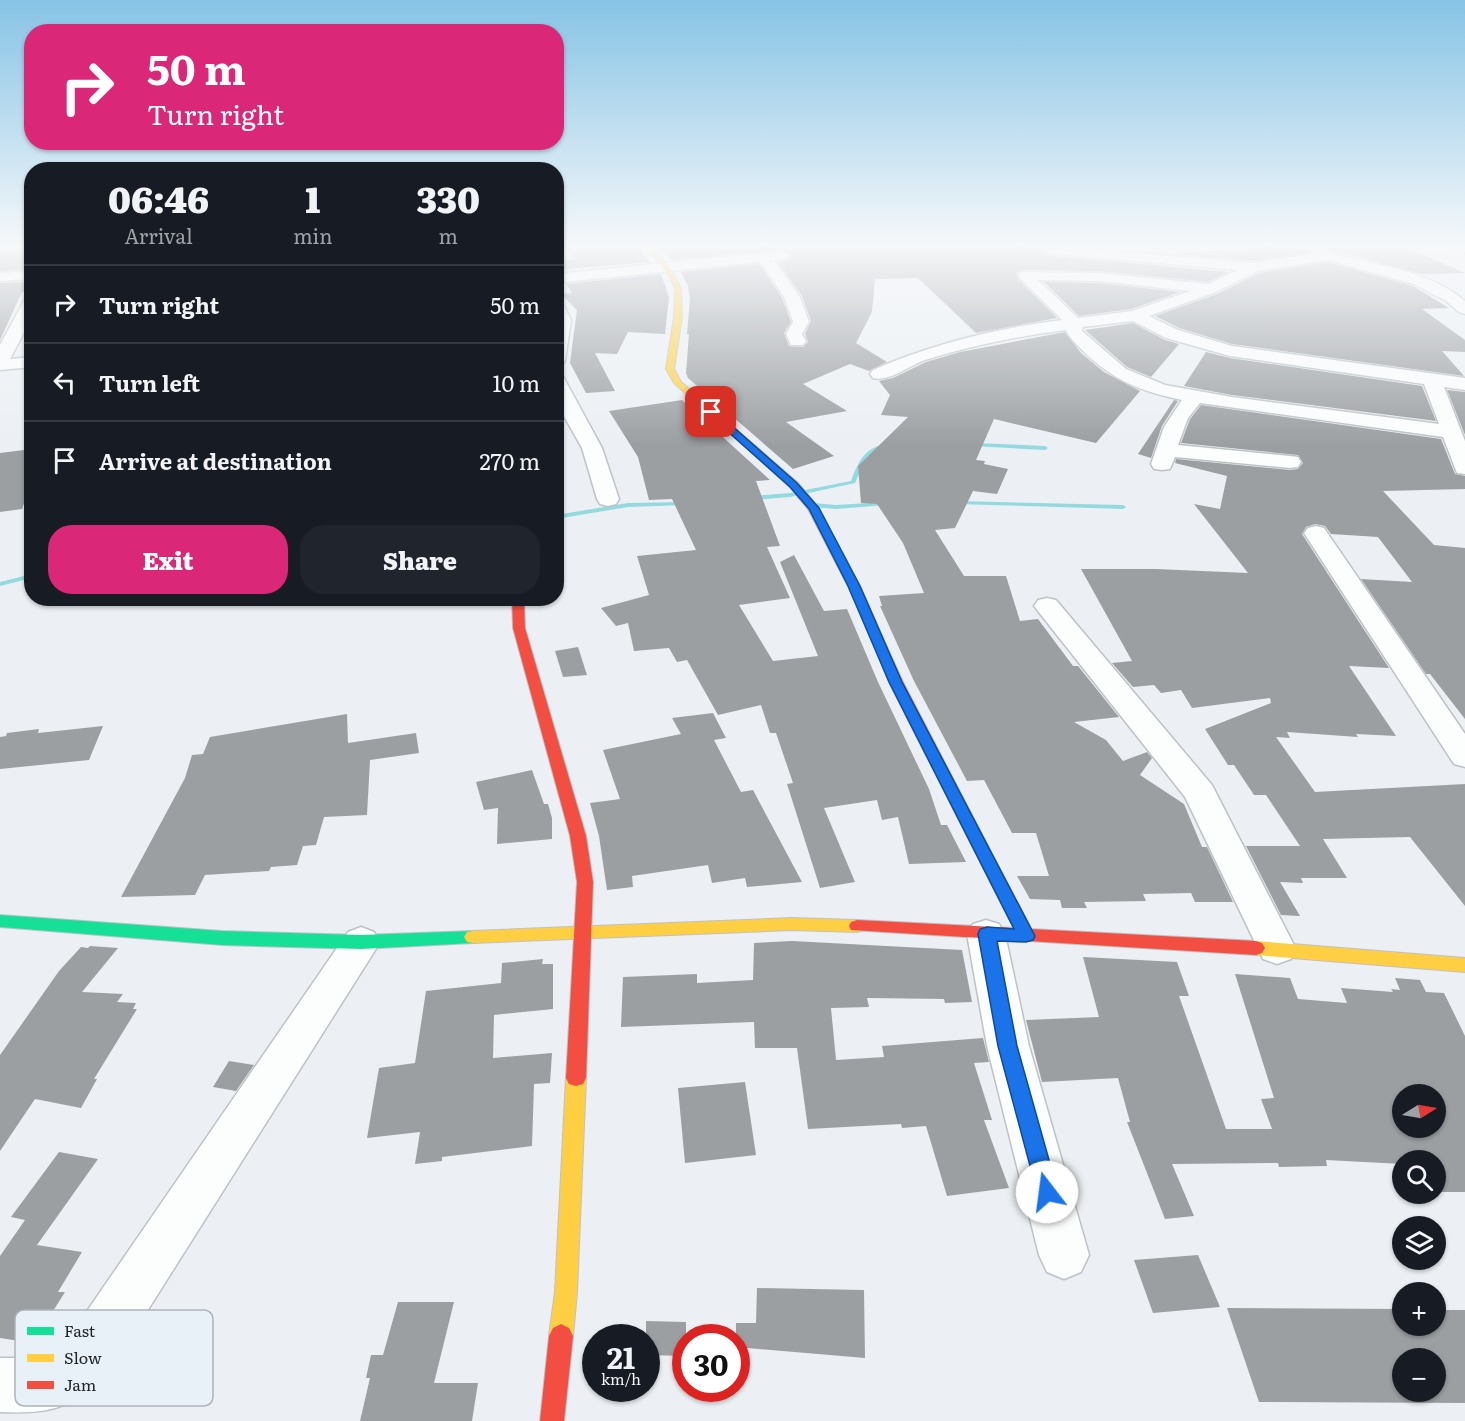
<!DOCTYPE html>
<html lang="en">
<head>
<meta charset="utf-8">
<style>
  :root { --surface:#171b24; --page:#20242c; --text:#f1f3f6; --muted:#9ea1a6; --line:#363941; --accent:#db2777 }
  body { margin:0; font-family:Literata,serif; background:var(--page); color:var(--text); height:100vh; display:flex; flex-direction:column; font-size:22px; white-space:nowrap }
  * { box-sizing:border-box; margin:0 }
  p { font-size:20px; color:var(--muted) }
  .icon { flex:none; width:33px; height:33px; fill:none; stroke:currentColor; stroke-width:2; stroke-linecap:round; stroke-linejoin:round }
  .map { position:relative; flex:1; overflow:hidden }
  .panel { position:absolute; left:24px; top:162px; width:540px; height:444px; display:flex; flex-direction:column; background:var(--surface); border-radius:24px; box-shadow:0 2px 4px #0004 }
  .panel>* { flex:none }
  .hud { position:absolute; left:24px; top:24px; width:540px; height:126px; border-radius:24px; box-shadow:0 2px 4px #0004; background:#db2777; color:#fff; overflow:hidden }
  .needle { width:39px; rotate:79deg }
  .tools { position:absolute; left:1392px; top:1084px; display:grid; gap:12px }
  .tools a { display:grid; place-items:center; width:54px; height:54px; border-radius:50%; background:var(--surface); box-shadow:0 2px 4px #0004; font-size:30px }
  .speed { position:absolute; left:582px; top:1324px; display:flex; gap:12px; font-size:30px; font-weight:700; text-align:center }
  .speed>* { display:grid; place-content:center; width:78px; height:78px; border-radius:50%; background:var(--surface); box-shadow:0 2px 4px #0004; line-height:1 }
  .speed small { font-size:15px; font-weight:400 }
  .speed .limit { border:9px solid #d22; background:#fff; color:#111 }
  .pin { position:absolute; display:grid; place-items:center; width:51px; height:51px; color:#fff; margin:-26px; border-radius:12px; box-shadow:0 3px 9px #0006 }
  .me { position:absolute; width:66px; margin:-33px; rotate:345deg; stroke-linejoin:round; filter:drop-shadow(0 0 4px #0008) }
  .turn { display:flex; align-items:center; gap:21px; height:126px; padding:0 24px; font-size:27px }
  .turn .icon { width:78px; height:78px; stroke-width:2.5 }
  .turn b { display:block; font-size:42px; line-height:51px }
  .eta { display:flex; justify-content:space-evenly; align-items:center; height:102px; text-align:center }
  .eta b { font-size:36px; font-weight:800; line-height:42px }
  .primary-button { display:flex; gap:12px; margin-top:auto; padding:12px 24px }
  .primary-button a { flex:1; height:69px; border-radius:24px; background:var(--accent); color:#fff; font-size:24px; font-weight:800; line-height:69px; text-align:center }
  .primary-button a+a { background:var(--page); color:var(--text) }
  ul { padding:0; list-style:none }
  li { display:flex; align-items:center; gap:18px; height:78px; padding:0 24px; border-top:2px solid var(--line) }
  li div { flex:1 }
  li b { display:block; font-size:22px }
  li em { font-style:normal }
  .map>svg:first-child { display:block }
</style>
</head>
<body>
<div class="map">
<svg width="1465" height="1421" viewBox="0 0 1465 1421">
  <rect width="100%" height="100%" fill="#ecf0f4"/>
  <g fill="none" stroke-linecap="round" stroke-linejoin="round">
    <!-- stream -->
    <g fill="#93dae0" fill-rule="evenodd">
      <path d="M 889,443 L 891,444 L 891,446 C 865,451 865,462 855,483 L 790,497 L 753,500 L 750,498 L 753,496 L 790,493 L 851,481 C 859,460 865,447 889,443 Z"/>
      <path d="M 974,443 L 1045,446 L 1048,448 L 1045,450 L 972,446 L 972,444 Z"/>
      <path d="M 958,501 L 1123,505 L 1126,507 L 1123,509 L 956,504 L 956,502 Z"/>
      <path d="M 684,502 L 686,503 L 686,505 L 628,507 L 556,519 L 556,515 L 628,503 Z"/>
      <path d="M 885,502 L 887,503 L 887,505 L 836,509 L 814,507 L 811,505 L 814,503 L 836,505 Z"/>
      <path d="M 32,574 L 32,578 L 0,586 L 0,582 Z"/>
    </g>
  </g>
  <!-- building -->
  <g fill="#9c9fa2" fill-rule="evenodd">
    <path d="M 603,246 L 638,246 L 650,262 L 556,270 L 556,261 L 573,259 L 566,249 Z"/>
    <path d="M 658,246 L 1048,246 L 1043,249 L 1047,255 L 1229,272 L 1209,282 L 1099,271 L 1020,270 L 1016,274 L 1018,279 L 1057,318 L 976,333 L 918,278 L 875,279 L 872,312 L 856,343 L 887,362 L 869,371 L 850,364 L 803,384 L 847,411 L 786,422 L 834,456 L 793,469 L 688,378 L 686,373 L 689,334 L 687,334 L 690,299 L 688,286 L 681,272 L 757,264 L 761,266 L 782,298 L 791,322 L 784,333 L 789,346 L 803,347 L 808,342 L 805,334 L 811,321 L 802,296 L 778,262 L 787,260 L 791,254 L 782,249 L 672,260 Z"/>
    <path d="M 1281,246 L 1302,246 L 1309,253 L 1254,261 L 1173,254 Z"/>
    <path d="M 1320,246 L 1403,246 L 1465,273 L 1422,274 Z"/>
    <path d="M 32,247 L 32,269 L 0,271 L 0,250 Z"/>
    <path d="M 1328,262 L 1413,286 L 1449,308 L 1422,309 L 1465,340 L 1465,352 L 1442,351 L 1464,376 L 1232,344 L 1179,328 L 1155,316 L 1217,294 L 1259,273 Z"/>
    <path d="M 661,274 L 669,297 L 665,334 L 628,332 L 617,354 L 595,353 L 615,391 L 586,393 L 570,363 L 577,310 L 561,294 L 572,293 L 566,284 Z"/>
    <path d="M 28,282 L 24,292 L 22,292 L 0,340 L 0,283 Z"/>
    <path d="M 1044,282 L 1099,283 L 1180,292 L 1131,309 L 1079,316 Z"/>
    <path d="M 1133,323 L 1165,340 L 1179,344 L 1151,377 L 1127,367 L 1085,330 Z"/>
    <path d="M 1065,332 L 1081,353 L 1104,372 L 1140,391 L 1096,443 L 994,419 L 976,460 L 985,461 L 984,464 L 1008,469 L 997,494 L 973,491 L 955,528 L 935,530 L 964,576 L 1006,576 L 1020,621 L 1038,619 L 1073,666 L 1078,666 L 1119,717 L 1074,722 L 1106,740 L 1123,761 L 1147,752 L 1152,758 L 1140,775 L 1184,804 L 1202,847 L 1207,847 L 1233,902 L 1195,902 L 1191,893 L 1143,894 L 1146,901 L 1084,902 L 1087,908 L 1062,908 L 1060,900 L 1030,899 L 1017,876 L 1049,876 L 1036,833 L 1012,833 L 984,780 L 967,781 L 914,681 L 880,606 L 882,606 L 879,596 L 924,593 L 903,543 L 877,504 L 861,503 L 858,466 L 908,417 L 881,415 L 890,395 L 879,381 L 893,378 L 926,362 L 960,352 Z"/>
    <path d="M 1206,352 L 1230,358 L 1422,386 L 1436,421 L 1232,395 L 1184,386 Z"/>
    <path d="M 1447,390 L 1465,392 L 1465,435 Z"/>
    <path d="M 682,400 L 770,480 L 756,481 L 780,546 L 767,547 L 790,598 L 739,605 L 773,661 L 818,656 L 780,562 L 794,555 L 824,611 L 847,609 L 878,682 L 929,789 L 941,825 L 947,825 L 966,862 L 909,864 L 898,817 L 882,820 L 877,800 L 824,808 L 855,882 L 820,888 L 787,784 L 793,783 L 776,733 L 770,733 L 761,705 L 718,715 L 687,660 L 677,662 L 669,648 L 634,651 L 628,623 L 616,626 L 601,608 L 649,595 L 637,556 L 696,550 L 672,499 L 649,500 L 638,457 L 609,411 Z"/>
    <path d="M 1174,400 L 1178,401 L 1162,426 L 1151,458 L 1138,454 Z"/>
    <path d="M 1201,405 L 1441,439 L 1455,474 L 1465,476 L 1465,489 L 1383,491 L 1434,545 L 1465,548 L 1465,719 L 1430,674 L 1426,674 L 1361,579 L 1412,582 L 1378,537 L 1331,534 L 1325,526 L 1315,524 L 1306,527 L 1302,534 L 1389,668 L 1349,666 L 1396,736 L 1356,734 L 1358,737 L 1287,732 L 1290,738 L 1276,737 L 1315,792 L 1465,784 L 1465,906 L 1410,837 L 1323,839 L 1347,878 L 1301,878 L 1303,883 L 1280,882 L 1300,916 L 1281,915 L 1246,846 L 1300,846 L 1266,795 L 1254,795 L 1234,765 L 1228,765 L 1205,729 L 1271,703 L 1270,698 L 1192,708 L 1181,690 L 1161,693 L 1154,685 L 1133,687 L 1112,663 L 1132,661 L 1081,569 L 1156,569 L 1248,573 L 1194,504 L 1220,509 L 1227,476 L 1175,463 L 1176,459 L 1290,470 L 1298,469 L 1303,463 L 1298,455 L 1181,443 L 1190,419 Z"/>
    <path d="M 32,449 L 32,480 L 22,509 L 0,512 L 0,453 Z"/>
    <path d="M 578,647 L 587,675 L 563,677 L 555,651 Z"/>
    <path d="M 713,713 L 726,738 L 714,740 L 741,792 L 753,790 L 802,882 L 747,887 L 745,878 L 712,883 L 708,865 L 632,876 L 633,887 L 607,890 L 599,836 L 590,803 L 620,799 L 603,750 L 681,734 L 672,718 Z"/>
    <path d="M 347,714 L 348,743 L 416,733 L 419,753 L 370,760 L 367,815 L 324,817 L 316,845 L 303,846 L 297,865 L 271,867 L 269,871 L 205,875 L 195,895 L 121,897 L 185,778 L 192,755 L 203,754 L 210,737 Z"/>
    <path d="M 103,726 L 89,760 L 0,769 L 0,737 L 6,736 L 7,733 L 39,729 L 38,733 Z"/>
    <path d="M 532,770 L 544,804 L 548,804 L 552,818 L 552,839 L 497,844 L 498,808 L 484,810 L 476,782 Z"/>
    <path d="M 792,941 L 962,950 L 972,1002 L 945,1003 L 944,999 L 867,998 L 869,1007 L 831,1008 L 836,1060 L 884,1057 L 882,1046 L 983,1038 L 989,1062 L 974,1063 L 992,1120 L 984,1120 L 1009,1188 L 947,1196 L 926,1126 L 902,1128 L 901,1124 L 808,1129 L 797,1048 L 755,1048 L 754,1022 L 621,1027 L 623,977 L 697,974 L 697,983 L 753,980 L 754,943 Z"/>
    <path d="M 90,946 L 118,948 L 82,992 L 123,994 L 117,1002 L 136,1003 L 133,1009 L 137,1009 L 94,1079 L 97,1079 L 81,1108 L 35,1099 L 0,1151 L 0,1055 L 59,971 L 81,947 L 88,948 Z"/>
    <path d="M 1083,957 L 1177,962 L 1189,996 L 1179,996 L 1226,1129 L 1272,1129 L 1261,1099 L 1274,1098 L 1235,974 L 1290,978 L 1298,999 L 1347,1003 L 1341,988 L 1393,992 L 1391,989 L 1400,990 L 1395,978 L 1420,980 L 1426,992 L 1444,993 L 1465,1036 L 1465,1192 L 1436,1192 L 1436,1161 L 1402,1161 L 1402,1164 L 1326,1160 L 1327,1166 L 1279,1167 L 1278,1163 L 1172,1164 L 1194,1216 L 1165,1219 L 1127,1122 L 1130,1122 L 1118,1078 L 1042,1082 L 1026,1020 L 1099,1017 ZM 1402,1095 L 1436,1095 L 1436,1128 L 1402,1128 Z"/>
    <path d="M 543,959 L 542,964 L 553,964 L 553,1009 L 494,1015 L 493,1058 L 552,1053 L 550,1083 L 534,1084 L 532,1146 L 442,1157 L 442,1161 L 415,1164 L 420,1132 L 367,1138 L 379,1068 L 415,1063 L 426,991 L 501,983 L 502,963 Z"/>
    <path d="M 229,1061 L 254,1065 L 236,1091 L 213,1087 Z"/>
    <path d="M 745,1082 L 756,1155 L 685,1163 L 678,1088 Z"/>
    <path d="M 59,1152 L 98,1159 L 37,1245 L 82,1252 L 58,1292 L 65,1292 L 33,1343 L 0,1338 L 0,1256 L 25,1220 L 11,1217 Z"/>
    <path d="M 1198,1255 L 1220,1307 L 1153,1313 L 1134,1260 Z"/>
    <path d="M 757,1288 L 864,1290 L 865,1358 L 736,1347 L 736,1323 L 756,1323 Z"/>
    <path d="M 398,1302 L 454,1302 L 434,1383 L 478,1383 L 472,1421 L 360,1421 L 370,1378 L 366,1378 L 371,1355 L 383,1355 Z"/>
    <path d="M 1227,1308 L 1402,1309 L 1402,1326 L 1436,1326 L 1436,1310 L 1465,1310 L 1465,1403 L 1259,1402 ZM 1402,1359 L 1436,1359 L 1436,1392 L 1402,1392 Z"/>
    <path d="M 646,1321 L 686,1322 L 686,1356 L 646,1355 Z"/>
  </g>
  <g fill="none" stroke-linecap="round" stroke-linejoin="round">
    <!-- street casing -->
    <g stroke="#bec2c5" stroke-width="3">
      <g id="street">
        <path d="M 1052,246 L 1254,263 L 1314,254 L 1304,246 C 1320,246 1329,252 1344,256 C 1385,266 1432,273 1465,301 L 1465,314 L 1459,312 L 1446,301 L 1414,284 L 1328,260 L 1258,271 L 1216,292 L 1149,316 L 1178,330 L 1232,346 L 1465,378 L 1465,390 L 1444,387 L 1465,441 L 1465,474 L 1457,473 L 1443,437 L 1200,403 L 1188,418 L 1178,445 L 1290,456 L 1298,457 L 1301,462 L 1298,467 L 1290,468 L 1175,457 L 1170,469 L 1162,470 L 1154,469 L 1151,464 L 1164,427 L 1182,400 C 1140,391 1114,381 1083,351 C 1077,344 1069,338 1066,330 C 1018,336 970,346 925,360 C 908,366 890,382 873,378 L 870,374 L 873,370 C 932,344 997,328 1062,320 L 1020,278 L 1018,275 L 1020,272 L 1099,273 L 1209,284 L 1237,270 L 1047,253 L 1045,250 ZM 1038,280 L 1099,281 L 1190,291 L 1132,311 L 1078,318 ZM 1133,321 L 1166,338 L 1230,356 L 1424,384 L 1439,424 L 1232,397 L 1165,385 L 1126,369 L 1082,331 L 1083,327 Z"/>
        <path d="M 1451,246 L 1465,246 L 1465,253 Z"/>
        <path d="M 782,251 L 789,255 L 787,258 L 774,260 L 800,297 L 809,322 L 802,334 L 806,341 L 803,345 L 791,345 L 786,334 L 793,322 L 784,297 L 762,264 L 757,262 L 556,283 L 556,274 Z"/>
        <path d="M 32,271 L 32,279 L 0,281 L 0,273 Z"/>
        <path d="M 32,296 L 32,317 L 10,359 L 32,357 L 32,367 L 0,370 L 0,345 L 24,301 Z"/>
        <path d="M 556,300 L 562,302 L 571,320 L 565,361 L 562,365 L 556,366 Z"/>
        <path d="M 556,375 L 563,376 L 565,380 L 602,448 L 619,499 L 616,504 L 608,506 L 600,504 L 597,499 L 582,448 L 556,402 Z"/>
        <path d="M 1316,526 L 1324,528 L 1465,734 L 1465,767 L 1454,764 L 1304,533 L 1308,528 Z"/>
        <path d="M 1047,598 L 1056,600 L 1212,785 L 1296,949 L 1291,959 L 1277,964 L 1263,959 L 1185,797 L 1034,606 L 1038,600 Z"/>
        <path d="M 986,920 L 999,924 L 1005,934 L 1029,1046 L 1089,1255 L 1081,1272 L 1064,1279 L 1047,1272 L 1039,1255 L 987,1046 L 967,934 L 973,924 Z"/>
        <path d="M 361,927 L 374,932 L 380,942 L 374,952 L 103,1381 C 69,1410 43,1414 0,1412 L 0,1358 L 45,1358 L 65,1343 L 348,932 Z"/>
      </g>
    </g>
    <!-- fast casing -->
    <g stroke="#bec2c5" stroke-width="2">
      <path id="fast" d="M 0,915 L 222,931 L 361,935 L 473,931 L 479,932 L 482,937 L 479,942 L 473,943 L 361,949 L 222,945 L 0,927 Z"/>
    </g>
    <!-- slow casing -->
    <g stroke="#bec2c5" stroke-width="2">
      <g id="slow">
        <path d="M 644,246 L 650,246 L 671,269 L 681,288 L 682,317 L 674,369 L 681,382 L 798,483 L 817,506 L 860,586 L 887,647 L 885,650 L 877,650 L 875,647 L 848,586 L 808,509 L 790,487 L 674,383 L 666,369 L 674,317 L 675,288 L 666,271 Z"/>
        <path d="M 792,918 L 857,920 L 863,922 L 865,926 L 863,930 L 857,932 L 792,930 L 473,943 L 467,942 L 464,937 L 467,932 L 473,931 Z"/>
        <path d="M 1256,941 L 1465,958 L 1465,972 L 1256,955 L 1250,953 L 1247,948 L 1250,943 Z"/>
        <path d="M 576,1070 L 583,1072 L 586,1078 L 577,1292 L 573,1336 L 569,1344 L 561,1348 L 553,1344 L 549,1336 L 555,1292 L 566,1078 L 569,1072 Z"/>
      </g>
    </g>
    <!-- jam casing -->
    <g stroke="#bec2c5" stroke-width="2">
      <g id="jam">
        <path d="M 512,598 L 524,598 L 525,628 L 586,836 L 593,882 L 586,1078 L 583,1084 L 576,1086 L 569,1084 L 566,1078 L 577,882 L 570,836 L 513,628 Z"/>
        <path d="M 881,643 L 887,647 L 903,682 L 1031,929 L 1256,941 L 1262,943 L 1265,948 L 1262,953 L 1256,955 L 851,930 L 849,926 L 851,922 L 857,920 L 1014,928 L 889,682 L 875,647 Z"/>
        <path d="M 561,1324 L 569,1328 L 573,1336 L 564,1421 L 540,1421 L 549,1336 L 553,1328 Z"/>
      </g>
    </g>
    <!-- street -->
    <use href="#street" fill="#fcfdfd" fill-rule="evenodd"/>
    <!-- fast -->
    <use href="#fast" fill="#16e098" fill-rule="evenodd"/>
    <!-- slow -->
    <use href="#slow" fill="#ffcf43" fill-rule="evenodd"/>
    <!-- jam -->
    <use href="#jam" fill="#f24e42" fill-rule="evenodd"/>
  </g>
  <!-- sky -->
  <linearGradient id="sky" x2="0" y2="1"><stop stop-color="#86c3e5"/><stop offset="0.55" stop-color="#f6f8fa"/><stop offset="1" stop-color="#f6f8fa" stop-opacity="0"/></linearGradient>
  <rect width="1465" height="445" fill="url(#sky)"/>
  <!-- route -->
  <path fill="#1a73e8" stroke="#114b97" stroke-width="1.5" d="M 708,410 L 714,410 L 797,483 L 819,508 L 860,586 L 902,682 L 1035,936 L 1033,940 L 1026,942 L 997,941 L 1017,1046 L 1058,1192 L 1055,1199 L 1047,1202 L 1040,1199 L 1037,1192 L 998,1046 L 978,934 L 980,929 L 987,927 L 1014,929 L 889,682 L 848,586 L 809,509 L 790,487 L 708,414 Z"/>
  <!-- legend -->
  <rect x="15" y="1310" width="198" height="96" rx="9" fill="#e8f1f8" stroke="#adb4ba" stroke-width="1.5"/>
  <rect x="27" y="1327" width="27" height="8" fill="#16e098"/>
  <rect x="27" y="1354" width="27" height="8" fill="#ffcf43"/>
  <rect x="27" y="1381" width="27" height="8" fill="#f24e42"/>
  <g font-size="16" fill="#222628">
    <text x="64" y="1337">Fast</text>
    <text x="64" y="1364">Slow</text>
    <text x="64" y="1391">Jam</text>
  </g>
</svg>
<div class="tools">
<a><svg class="needle" viewBox="-14 -14 28 28"><path d="M0-13l5 13h-10z" fill="#e53935"/><path d="M0 13l5-13h-10z" fill="#9ea1a6"/></svg></a>
<a><svg class="icon" aria-label="search" viewBox="0 0 24 24"><circle cx="10" cy="10" r="6"/><path d="M15 15l6 6"/></svg></a>
<a><svg class="icon" aria-label="layers" viewBox="0 0 24 24"><path d="M12 4l9 5-9 5-9-5zM3 14l9 5 9-5"/></svg></a>
<a>+</a>
<a>−</a>
</div>
<div class="speed"><div>21<small>km/h</small></div><div class="limit">30</div></div>
<div class="pin" style="left:711px;top:412px;background:#d93025"><svg class="icon" aria-label="arrive" viewBox="0 0 24 24"><path d="M6 21V4h12l-3 4 3 4H6"/></svg></div>
<svg class="me" style="left:1047px;top:1192px" viewBox="-20 -20 40 40"><circle r="19" fill="#fff"/><path d="M0-13L10 11 0 6-10 11z" fill="#1a73e8"/></svg>
<div class="hud">
<div class="turn"><svg class="icon" aria-label="right" viewBox="0 0 24 24"><path d="M7 20v-9h11M14 6l5 5-5 5"/></svg><div><b>50 m</b>Turn right</div></div>
</div>
<section class="panel">
<div class="eta">
<div><b>06:46</b><p>Arrival</p></div>
<div><b>1</b><p>min</p></div>
<div><b>330</b><p>m</p></div>
</div>
<ul>
<li><svg class="icon" aria-label="right" viewBox="0 0 24 24"><path d="M7 20v-9h11M14 6l5 5-5 5"/></svg><div><b>Turn right</b></div><em>50 m</em></li>
<li><svg class="icon" aria-label="left" viewBox="0 0 24 24"><path d="M17 20v-9H6M10 6l-5 5 5 5"/></svg><div><b>Turn left</b></div><em>10 m</em></li>
<li><svg class="icon" aria-label="arrive" viewBox="0 0 24 24"><path d="M6 21V4h12l-3 4 3 4H6"/></svg><div><b>Arrive at destination</b></div><em>270 m</em></li>
</ul>
<div class="primary-button"><a>Exit</a><a>Share</a></div>
</section>
</div>
</body>
</html>
